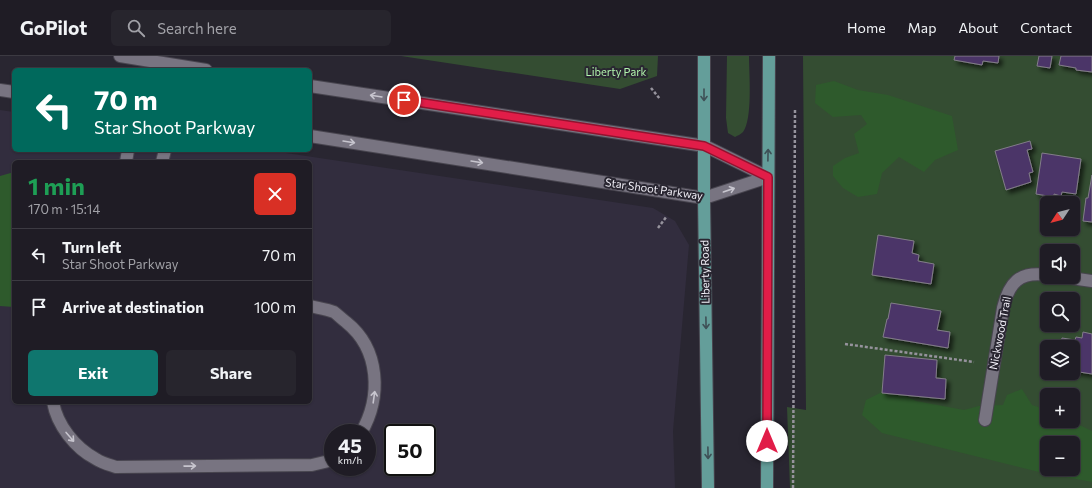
<!DOCTYPE html>
<html lang="en">
<head>
<meta charset="utf-8">
<style>
  :root { --surface:#1f1c25; --page:#27252d; --text:#f1f3f6; --muted:#a1a1a7; --line:#3c3a42; --accent:#0f766e }
  body { margin:0; font-family:Commissioner,sans-serif; background:var(--page); color:var(--text); height:100vh; display:flex; flex-direction:column; font-size:15px; white-space:nowrap }
  * { box-sizing:border-box; margin:0 }
  p { font-size:13px; color:var(--muted) }
  .icon { flex:none; width:22px; height:22px; fill:none; stroke:currentColor; stroke-width:2; stroke-linecap:round; stroke-linejoin:round }
  .map { position:relative; flex:1; overflow:hidden }
  .sheet { position:absolute; left:12px; top:104px; width:300px; height:244px; display:flex; flex-direction:column; background:var(--surface); border-radius:6px; box-shadow:0 1px 3px #0004,0 0 0 1px var(--line) }
  .sheet>* { flex:none }
  .top-card { position:absolute; left:12px; top:12px; width:300px; height:84px; border-radius:6px; box-shadow:0 1px 3px #0004,0 0 0 1px var(--line); background:#00695c; color:#fff; overflow:hidden }
  .needle { width:26px; rotate:234deg }
  .buttons { position:absolute; left:1040px; top:140px; display:grid; gap:8px }
  .buttons a { display:grid; place-items:center; width:40px; height:40px; border-radius:6px; background:var(--surface); box-shadow:0 1px 3px #0004,0 0 0 1px var(--line); font-size:20px }
  .speed { position:absolute; left:324px; top:368px; display:flex; gap:8px; font-size:20px; font-weight:700; text-align:center }
  .speed>* { display:grid; place-content:center; width:52px; height:52px; border-radius:50%; background:var(--surface); box-shadow:0 1px 3px #0004,0 0 0 1px var(--line); line-height:1 }
  .speed small { font-size:10px; font-weight:400 }
  .speed .limit { border:2px solid #111; border-radius:6px; background:#fff; color:#111 }
  .pin { position:absolute; display:grid; place-items:center; width:34px; height:34px; color:#fff; margin:-17px; border:2px solid #fff; border-radius:50%; box-shadow:0 1px 4px #0007 }
  .me { position:absolute; width:44px; margin:-22px; rotate:0deg; stroke-linejoin:round; filter:drop-shadow(0 0 3px #0008) }
  .turn { display:flex; align-items:center; gap:14px; height:84px; padding:0 16px; font-size:18px }
  .turn .icon { width:52px; height:52px; stroke-width:2.5 }
  .turn b { display:block; font-size:28px; line-height:34px }
  .round { display:grid; place-items:center; flex:none; width:42px; height:42px; border-radius:6px; background:var(--page) }
  .summary { display:flex; align-items:center; justify-content:space-between; height:68px; padding:0 16px }
  h1 { font-size:24px; font-weight:700; line-height:30px; color:#1e9e55 }
  .cta { display:flex; gap:8px; margin-top:auto; padding:8px 16px }
  .cta a { flex:1; height:46px; border-radius:6px; background:var(--accent); color:#fff; font-size:16px; font-weight:700; line-height:46px; text-align:center }
  .cta a+a { background:var(--page); color:var(--text) }
  ul { padding:0; list-style:none }
  li { display:flex; align-items:center; gap:12px; height:52px; padding:0 16px; border-top:1px solid var(--line) }
  li div { flex:1 }
  li b { display:block; font-size:15px }
  li em { font-style:normal }
  header { display:flex; align-items:center; gap:24px; box-sizing:border-box; height:56px; padding:0 20px; background:var(--surface); border-bottom:1px solid var(--line) }
  header strong { font-size:19px }
  nav { display:flex; gap:22px; margin-inline-start:auto; font-size:14px }
  .search { width:280px; height:36px; background:var(--page); display:flex; align-items:center; gap:10px; box-sizing:border-box; padding:0 14px; border-radius:6px; color:var(--muted); font-size:15px }
  .map>svg:first-child { display:block }
</style>
</head>
<body>
<header>
<strong>GoPilot</strong>
<div class="search"><svg class="icon" aria-label="search" viewBox="0 0 24 24"><circle cx="10" cy="10" r="6"/><path d="M15 15l6 6"/></svg>Search here</div>
<nav><a>Home</a><a>Map</a><a>About</a><a>Contact</a></nav>
</header>
<div class="map">
<svg width="1092" height="432" viewBox="0 0 1092 432">
  <defs>
    <filter id="shadow"><feDropShadow dx="3.5" dy="3.5" stdDeviation="2" flood-color="#0009"/></filter>
  </defs>
  <rect width="100%" height="100%" fill="#292631"/>
  <!-- built -->
  <path fill="#322d3e" fill-rule="evenodd" d="M 0,54 L 14,56 L 14,94 L 266,94 L 653,152 L 675,165 L 689,189 L 673,375 L 675,432 L 0,432 ZM 14,106 L 310,106 L 310,346 L 14,346 ZM 333,377 L 367,377 L 367,411 L 333,411 ZM 393,377 L 427,377 L 427,411 L 393,411 Z"/>
  <!-- green -->
  <g fill="#344d32" fill-rule="evenodd">
    <path d="M 401,0 L 658,0 L 657,20 L 620,33 Z"/>
    <path d="M 727,0 L 749,0 C 749,17 753,63 743,76 C 741,78 737,80 735,81 L 728,77 L 726,62 Z"/>
    <path d="M 803,0 L 1092,0 L 1092,432 L 790,432 L 787,351 L 806,354 ZM 1047,147 L 1073,147 L 1073,173 L 1047,173 ZM 1047,195 L 1073,195 L 1073,221 L 1047,221 ZM 1047,243 L 1073,243 L 1073,269 L 1047,269 ZM 1047,291 L 1073,291 L 1073,317 L 1047,317 ZM 1047,339 L 1073,339 L 1073,365 L 1047,365 ZM 1047,387 L 1073,387 L 1073,413 L 1047,413 Z"/>
  </g>
  <!-- forest -->
  <g fill="#2e5a2c" fill-rule="evenodd">
    <path d="M 834,25 L 858,34 L 888,39 L 952,60 L 958,94 L 935,104 L 924,116 L 899,101 L 882,117 L 877,138 L 858,141 L 843,132 L 833,120 L 833,110 L 845,102 L 859,97 L 854,78 L 867,68 L 861,59 L 833,61 L 815,47 L 816,29 Z"/>
    <path d="M 14,116 L 14,251 L 0,250 L 0,120 Z"/>
    <path d="M 890,332 L 916,345 L 964,354 L 979,350 L 1003,349 L 1007,339 L 1022,333 L 1032,349 L 1047,354 L 1047,365 L 1071,365 L 1092,375 L 1092,426 L 1039,416 L 882,377 L 862,359 L 866,344 ZM 1047,387 L 1073,387 L 1073,413 L 1047,413 Z"/>
  </g>
  <!-- building -->
  <g fill="#4c3467" stroke="#827d89" filter="url(#shadow)">
    <path d="M 955,0 L 999,0 L 998,7 L 983,5 L 982,9 L 954,4 Z"/>
    <path d="M 1039,0 L 1052,0 L 1050,12 L 1037,10 Z"/>
    <path d="M 1061,0 L 1092,0 L 1092,16 L 1076,14 L 1076,12 L 1059,9 Z"/>
    <path d="M 1030,85 L 1032,93 L 1027,94 L 1033,116 L 1029,117 L 1031,126 L 1006,134 L 995,95 Z"/>
    <path d="M 1042,97 L 1081,103 L 1076,138 L 1062,136 L 1061,140 L 1054,138 L 1054,141 L 1036,138 Z"/>
    <path d="M 1092,119 L 1092,166 L 1083,165 L 1086,142 L 1088,142 Z"/>
    <path d="M 878,179 L 914,185 L 912,197 L 919,199 L 918,205 L 934,208 L 931,228 L 872,219 Z"/>
    <path d="M 891,247 L 941,255 L 937,274 L 950,276 L 948,292 L 883,281 L 887,263 L 888,263 Z"/>
    <path d="M 1083,276 L 1092,278 L 1092,318 L 1073,315 L 1073,291 L 1060,291 L 1062,282 L 1075,284 L 1076,281 L 1082,282 Z"/>
    <path d="M 885,299 L 937,304 L 936,322 L 946,323 L 945,343 L 882,337 Z"/>
  </g>
  <g fill="none" stroke-linecap="round" stroke-linejoin="round">
    <!-- minor casing -->
    <g stroke="#48454f" stroke-width="14">
      <g id="minor">
        <path d="M 120,0 L 206,14"/>
        <path d="M 310,30 L 705,90 L 768,121"/>
        <path d="M 0,34 L 14,36"/>
        <path d="M 310,80 L 704,142 L 768,121"/>
        <path d="M 126,106 L 128,94"/>
        <path d="M 162,106 L 165,94"/>
        <path d="M 1064,221 L 1092,225"/>
        <path d="M 310,250 C 318,252 327,253 334,256 C 338,259 342,263 346,266 C 380,293 382,341 361,377"/>
        <path d="M 53,346 C 57,369 75,392 96,403 C 102,407 110,409 116,411 L 312,409 L 333,404"/>
        <path d="M 985,364 L 1003,252 C 1009,227 1019,215 1047,219"/>
      </g>
    </g>
    <!-- major casing -->
    <g stroke="#48454f" stroke-width="14">
      <g id="major">
        <path d="M 704,0 L 704,142 L 708,432"/>
        <path d="M 767,432 L 769,0"/>
      </g>
    </g>
    <!-- path -->
    <g stroke="#96939d" stroke-width="2.5" stroke-dasharray="3 2" stroke-linecap="butt">
      <path d="M 651,32 L 660,43"/>
      <path d="M 658,172 L 667,160"/>
      <path d="M 845,288 L 974,306"/>
      <path d="M 793,432 L 795,54"/>
    </g>
    <!-- minor -->
    <use href="#minor" stroke="#787481" stroke-width="12"/>
    <!-- major -->
    <use href="#major" stroke="#649e9a" stroke-width="12"/>
  </g>
  <!-- one-way arrows -->
  <defs><path id="oneway-shaft" d="M-6 0H5M1.5-3L5.5 0L1.5 3" fill="none" stroke-width="1.6" stroke-linecap="round" stroke-linejoin="round"/></defs>
  <g stroke="#3e5056">
    <use href="#oneway-shaft" transform="translate(704 39) rotate(90)"/>
    <use href="#oneway-shaft" transform="translate(768 99) rotate(-89)"/>
    <use href="#oneway-shaft" transform="translate(706 267) rotate(89)"/>
    <use href="#oneway-shaft" transform="translate(708 397) rotate(89)"/>
  </g>
  <g stroke="#c7c5ce">
    <use href="#oneway-shaft" transform="translate(376 40) rotate(-171)"/>
    <use href="#oneway-shaft" transform="translate(349 86) rotate(9)"/>
    <use href="#oneway-shaft" transform="translate(477 106) rotate(9)"/>
    <use href="#oneway-shaft" transform="translate(729 134) rotate(-19)"/>
    <use href="#oneway-shaft" transform="translate(374 341) rotate(-82)"/>
    <use href="#oneway-shaft" transform="translate(70 381) rotate(49)"/>
    <use href="#oneway-shaft" transform="translate(190 410) rotate(-1)"/>
  </g>
  <g fill="none" stroke-linecap="round" stroke-linejoin="round">
    <!-- route casing -->
    <g stroke="#92132f" stroke-width="10">
      <path id="route" d="M 404,44 L 704,90 L 768,121 L 767,385"/>
    </g>
    <!-- route -->
    <use href="#route" stroke="#e11d48" stroke-width="7"/>
  </g>
  <g text-anchor="middle" stroke-width="4" stroke-linejoin="round" paint-order="stroke">
    <!-- park labels -->
    <g font-size="11" fill="#b1f4ac" stroke="#292631">
      <text x="616" y="20">Liberty Park</text>
    </g>
    <!-- street labels -->
    <g font-size="11" fill="#f2f0f8" stroke="#292631">
      <text transform="translate(654 133) rotate(8)" y="4">Star Shoot Parkway</text>
      <text transform="translate(705 216) rotate(-91)" y="4">Liberty Road</text>
      <text transform="translate(1000 277) rotate(-79)" y="4">Nickwood Trail</text>
    </g>
  </g>
</svg>
<div class="buttons">
<a><svg class="needle" viewBox="-14 -14 28 28"><path d="M0-13l5 13h-10z" fill="#e53935"/><path d="M0 13l5-13h-10z" fill="#a1a1a7"/></svg></a>
<a><svg class="icon" aria-label="sound" viewBox="0 0 24 24"><path d="M4 9h4l5-4v14l-5-4H4zM17 9q2 3 0 6"/></svg></a>
<a><svg class="icon" aria-label="search" viewBox="0 0 24 24"><circle cx="10" cy="10" r="6"/><path d="M15 15l6 6"/></svg></a>
<a><svg class="icon" aria-label="layers" viewBox="0 0 24 24"><path d="M12 4l9 5-9 5-9-5zM3 14l9 5 9-5"/></svg></a>
<a>+</a>
<a>−</a>
</div>
<div class="speed"><div>45<small>km/h</small></div><div class="limit">50</div></div>
<div class="pin" style="left:404px;top:44px;background:#d93025"><svg class="icon" aria-label="arrive" viewBox="0 0 24 24"><path d="M6 21V4h12l-3 4 3 4H6"/></svg></div>
<svg class="me" style="left:767px;top:385px" viewBox="-20 -20 40 40"><circle r="19" fill="#fff"/><path d="M0-13L10 11 0 6-10 11z" fill="#e11d48"/></svg>
<div class="top-card">
<div class="turn"><svg class="icon" aria-label="left" viewBox="0 0 24 24"><path d="M17 20v-9H6M10 6l-5 5 5 5"/></svg><div><b>70 m</b>Star Shoot Parkway</div></div>
</div>
<section class="sheet">
<div class="summary"><div><h1>1 min</h1><p>170 m · 15:14</p></div><a class="round" style="background:#d93025;color:#fff"><svg class="icon" aria-label="close" viewBox="0 0 24 24"><path d="M6 6l12 12M18 6L6 18"/></svg></a></div>
<ul>
<li><svg class="icon" aria-label="left" viewBox="0 0 24 24"><path d="M17 20v-9H6M10 6l-5 5 5 5"/></svg><div><b>Turn left</b><p>Star Shoot Parkway</p></div><em>70 m</em></li>
<li><svg class="icon" aria-label="arrive" viewBox="0 0 24 24"><path d="M6 21V4h12l-3 4 3 4H6"/></svg><div><b>Arrive at destination</b></div><em>100 m</em></li>
</ul>
<div class="cta"><a>Exit</a><a>Share</a></div>
</section>
</div>
</body>
</html>
